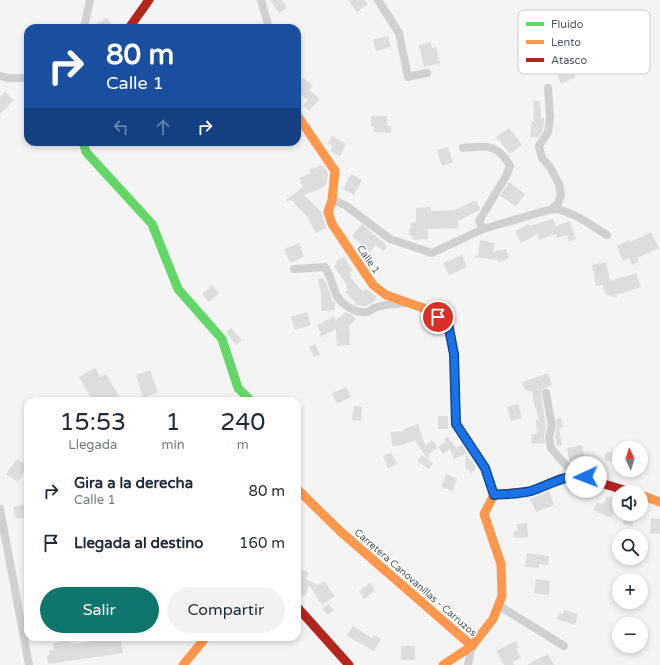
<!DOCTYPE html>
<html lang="es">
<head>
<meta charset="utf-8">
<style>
  :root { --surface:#fff; --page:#f2f2f3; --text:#1f2937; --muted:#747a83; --accent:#0f766e }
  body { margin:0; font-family:"Varela Round",sans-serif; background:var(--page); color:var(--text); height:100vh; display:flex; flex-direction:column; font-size:15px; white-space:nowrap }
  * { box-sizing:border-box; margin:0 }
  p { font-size:13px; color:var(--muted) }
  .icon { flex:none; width:22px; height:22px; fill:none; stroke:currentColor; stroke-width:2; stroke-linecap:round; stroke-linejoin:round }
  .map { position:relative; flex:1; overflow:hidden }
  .drawer { position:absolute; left:24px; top:397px; width:277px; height:244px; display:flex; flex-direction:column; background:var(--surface); border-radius:12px; box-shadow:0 2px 6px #0003 }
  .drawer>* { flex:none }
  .hud { position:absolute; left:24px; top:24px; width:277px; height:122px; border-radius:12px; box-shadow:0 2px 6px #0003; background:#1a4fa0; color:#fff; overflow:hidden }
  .needle { width:26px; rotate:356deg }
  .tools { position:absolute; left:612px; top:441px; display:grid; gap:8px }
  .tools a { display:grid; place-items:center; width:36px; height:36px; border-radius:50%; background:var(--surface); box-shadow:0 2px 6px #0003; font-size:20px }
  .pin { position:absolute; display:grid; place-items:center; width:34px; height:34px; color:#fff; margin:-17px; border:2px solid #fff; border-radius:50%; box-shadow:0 1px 4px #0007 }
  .me { position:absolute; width:44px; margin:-22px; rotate:268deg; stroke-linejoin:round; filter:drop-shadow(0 0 3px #0008) }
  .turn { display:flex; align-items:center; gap:14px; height:84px; padding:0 16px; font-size:18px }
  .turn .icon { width:52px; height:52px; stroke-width:2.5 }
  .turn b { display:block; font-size:28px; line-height:34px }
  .lanes { display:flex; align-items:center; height:38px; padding:0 16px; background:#0003; justify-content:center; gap:20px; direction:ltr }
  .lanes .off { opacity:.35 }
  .eta { display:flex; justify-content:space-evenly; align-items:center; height:68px; text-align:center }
  .eta b { font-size:24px; font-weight:600; line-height:28px }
  .cta { display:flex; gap:8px; margin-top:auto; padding:8px 16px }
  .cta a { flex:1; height:46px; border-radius:24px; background:var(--accent); color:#fff; font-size:16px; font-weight:600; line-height:46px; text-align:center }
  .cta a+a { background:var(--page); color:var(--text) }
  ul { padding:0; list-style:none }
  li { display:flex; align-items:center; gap:12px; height:52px; padding:0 16px }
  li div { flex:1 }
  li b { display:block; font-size:15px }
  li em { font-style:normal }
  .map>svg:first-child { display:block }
</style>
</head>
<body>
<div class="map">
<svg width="660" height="665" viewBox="0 0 660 665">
  <rect width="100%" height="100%" fill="#f4f4f4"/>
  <!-- building -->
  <g fill="#ddddde">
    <path d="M 270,0 L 282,0 L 287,8 L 279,13 Z"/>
    <path d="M 348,0 L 365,0 L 368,4 L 357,12 Z"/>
    <path d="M 107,17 L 114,28 L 90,28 Z"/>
    <path d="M 388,36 L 391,47 L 376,51 L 373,40 Z"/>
    <path d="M 430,42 L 432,48 L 436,47 L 440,63 L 424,67 L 419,45 Z"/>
    <path d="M 568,59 L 576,77 L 561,84 L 556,71 L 563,68 L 560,63 Z"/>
    <path d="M 300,76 L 313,85 L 309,90 L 320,99 L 309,111 L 303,105 L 308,100 L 297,92 L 297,81 Z"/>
    <path d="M 5,92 L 14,100 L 0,114 L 0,97 Z"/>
    <path d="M 533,101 L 540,101 L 541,118 L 544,118 L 543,130 L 538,138 L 530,137 L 532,121 L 534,121 Z"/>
    <path d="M 371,116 L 387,116 L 387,126 L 391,126 L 391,133 L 374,132 L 374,126 L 371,126 Z"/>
    <path d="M 509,128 L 522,145 L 510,154 L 496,137 Z"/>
    <path d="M 332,136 L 346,144 L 340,156 L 330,151 L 333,146 L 328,143 Z"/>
    <path d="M 448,147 L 453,162 L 442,166 L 437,150 Z"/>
    <path d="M 322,165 L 328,173 L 327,183 L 322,188 L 304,195 L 321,212 L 326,228 L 316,233 L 307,216 L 291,200 L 287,202 L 286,200 L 303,187 L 299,178 L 311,173 L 309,170 Z"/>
    <path d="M 351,174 L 362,180 L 354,195 L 343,189 Z"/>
    <path d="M 509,182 L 525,194 L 516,206 L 500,196 Z"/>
    <path d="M 476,200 L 480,209 L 478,211 L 458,221 L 459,228 L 428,229 L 428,239 L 413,240 L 412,236 L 409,235 L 409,229 L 411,228 L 411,223 L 416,222 L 416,208 L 431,207 L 431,211 L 455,210 Z"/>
    <path d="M 553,219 L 556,226 L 570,221 L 576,239 L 569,241 L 567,235 L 557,238 L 556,234 L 539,240 L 538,234 L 521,243 L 515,231 L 529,224 L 530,226 Z"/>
    <path d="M 362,224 L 387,246 L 383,251 L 376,245 L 370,252 L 352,236 Z"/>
    <path d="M 651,232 L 659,248 L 637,258 L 639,262 L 632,265 L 629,258 L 623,261 L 617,246 L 629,240 L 630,242 Z"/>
    <path d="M 480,240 L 495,243 L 493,252 L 506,249 L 509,258 L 498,263 L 498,260 L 474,257 L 478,255 Z"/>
    <path d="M 299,243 L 304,257 L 290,263 L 284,249 Z"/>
    <path d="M 462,255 L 467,267 L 449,275 L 443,263 Z"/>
    <path d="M 344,257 L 353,271 L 350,272 L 352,275 L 350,277 L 363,292 L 365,288 L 377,297 L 374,302 L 366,306 L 355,305 L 354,304 L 356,303 L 345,292 L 348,290 L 346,286 L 347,285 L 334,266 L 337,264 L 336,261 Z"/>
    <path d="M 606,262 L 610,281 L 636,273 L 641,287 L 616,295 L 617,298 L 605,294 L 603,285 L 596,286 L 592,265 Z"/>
    <path d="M 324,278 L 333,302 L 335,302 L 335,310 L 321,311 L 321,294 L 318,279 Z"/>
    <path d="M 212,285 L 219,293 L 209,302 L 202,294 Z"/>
    <path d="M 307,312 L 311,325 L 295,330 L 291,317 Z"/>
    <path d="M 346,312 L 352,315 L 356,319 L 349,326 L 350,345 L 337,346 L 336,329 L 320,337 L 319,335 L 321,333 L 317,325 L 335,316 L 335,321 Z"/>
    <path d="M 231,328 L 242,340 L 236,345 L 226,332 Z"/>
    <path d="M 315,344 L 320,354 L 314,357 L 309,347 Z"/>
    <path d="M 96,368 L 100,377 L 106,374 L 119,396 L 116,401 L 93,401 L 79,377 Z"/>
    <path d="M 150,370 L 158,392 L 143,398 L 136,375 Z"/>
    <path d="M 548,373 L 552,386 L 542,389 L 541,394 L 546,426 L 544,436 L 545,444 L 531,443 L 532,434 L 537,434 L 536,420 L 539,420 L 534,403 L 532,391 L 525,390 L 522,382 Z"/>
    <path d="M 346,387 L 351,397 L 337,404 L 332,393 Z"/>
    <path d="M 518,404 L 522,418 L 511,421 L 507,407 Z"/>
    <path d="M 354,406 L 362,407 L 361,421 L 352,420 Z"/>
    <rect x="438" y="416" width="10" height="13"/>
    <path d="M 561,418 L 563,427 L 559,428 L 562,445 L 557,446 L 555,437 L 557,427 L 556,419 Z"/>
    <path d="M 418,424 L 425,445 L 432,440 L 438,448 L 428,454 L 429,457 L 427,458 L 415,440 L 402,445 L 392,446 L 391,432 L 404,431 L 403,429 Z"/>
    <path d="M 448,437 L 456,448 L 462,445 L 467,453 L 454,459 L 450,449 L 443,454 L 438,447 L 446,441 L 444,439 Z"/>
    <path d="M 582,445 L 585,459 L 571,462 L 569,460 L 567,448 Z"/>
    <path d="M 607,451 L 618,454 L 616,463 L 604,460 Z"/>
    <path d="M 391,452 L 397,464 L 388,468 L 383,456 Z"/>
    <path d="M 422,455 L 433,463 L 429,469 L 417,461 Z"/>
    <path d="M 466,455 L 470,458 L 476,468 L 471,473 L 465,467 Z"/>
    <path d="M 17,459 L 28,466 L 18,482 L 6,474 Z"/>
    <path d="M 446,474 L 457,479 L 453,491 L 441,487 Z"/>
    <path d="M 549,491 L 554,505 L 536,512 L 530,499 Z"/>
    <path d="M 607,496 L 618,501 L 611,518 L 593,510 L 597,502 L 603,504 Z"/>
    <path d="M 28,503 L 28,517 L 16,519 L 13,507 Z"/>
    <path d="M 624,514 L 635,514 L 632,526 L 623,524 Z"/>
    <path d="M 651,518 L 660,519 L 660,534 L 650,533 Z"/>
    <path d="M 527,523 L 528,537 L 514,538 L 513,531 L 517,531 L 517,524 Z"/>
    <path d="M 527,553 L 549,556 L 548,565 L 539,564 L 539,568 L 525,567 Z"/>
    <path d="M 297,568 L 309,573 L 306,579 L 318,585 L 324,581 L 335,596 L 322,605 L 309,585 L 305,596 L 297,594 Z"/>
    <path d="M 536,579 L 550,581 L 549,595 L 534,593 Z"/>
    <path d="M 370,583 L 375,591 L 364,599 L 359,591 Z"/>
    <path d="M 328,604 L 334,610 L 328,615 L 322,609 Z"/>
    <path d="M 564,610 L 578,614 L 575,625 L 557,619 L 559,613 L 563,614 Z"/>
    <path d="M 353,626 L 372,638 L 374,635 L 381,639 L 374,651 L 347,636 Z"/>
    <path d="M 120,637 L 123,653 L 48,664 L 47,656 L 50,655 L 49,650 L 54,650 L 53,643 L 68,641 L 73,644 Z"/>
    <path d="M 516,641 L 519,647 L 516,649 L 521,658 L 513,662 L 514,665 L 504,665 L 496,651 Z"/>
    <rect x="401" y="646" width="14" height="14"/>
    <path d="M 548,654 L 554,665 L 527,665 Z"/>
  </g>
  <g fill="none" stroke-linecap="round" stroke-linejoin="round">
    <!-- street -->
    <g stroke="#ced0d2" stroke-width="8">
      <path d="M 261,0 L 269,28"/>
      <path d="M 378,0 L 399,33 L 408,77 L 427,73"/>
      <path d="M 84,28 L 90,0"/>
      <path d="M 0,76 L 8,78 L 28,78"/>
      <path d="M 548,88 L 550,117 L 548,132 L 539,146 L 542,158 L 550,167 L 559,184 L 561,195 L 558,203 L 552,209"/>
      <path d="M 463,148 C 485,146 498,143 510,166 L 506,176 L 479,221 L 483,229"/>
      <path d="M 332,200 L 345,205 L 390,239 L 432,253 L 483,229 L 552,209 C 572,210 590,225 607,235"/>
      <path d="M 294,269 L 325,267 C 331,276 332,286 337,296 C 342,305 355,313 366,312 C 370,312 373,308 377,307 C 385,304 396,304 405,303"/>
      <path d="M 546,393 L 552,426 L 549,437 L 551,448 L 561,460 L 577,476"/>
      <path d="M 0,509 L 29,665"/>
      <path d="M 498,605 L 564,646"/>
      <path d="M 468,665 L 472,646"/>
    </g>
    <!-- fast -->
    <g stroke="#63d668" stroke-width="9">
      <path d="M 83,142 L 86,152 L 152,224 L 178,289 L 222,339 L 238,388 L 251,401"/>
      <path d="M 455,386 L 456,424 L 485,468 L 494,495"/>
    </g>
    <!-- slow -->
    <g stroke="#ff974d" stroke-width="9">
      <path d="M 297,115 L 335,171 L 332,200 L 328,212 L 332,224 L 373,285 L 386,295 L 426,309 L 449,325 L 454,354 L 455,386"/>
      <path d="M 297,489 L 341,532 L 472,646"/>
      <path d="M 641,495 L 660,502"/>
      <path d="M 183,665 L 206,637"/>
      <path d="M 443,665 L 472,646 L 493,619 L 502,596 L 501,564 L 484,514 L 494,495"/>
    </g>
    <!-- jam -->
    <g stroke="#b3261e" stroke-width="9">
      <path d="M 129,28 L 149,0"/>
      <path d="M 494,495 L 531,491 L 560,479 L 577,476 L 631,492"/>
      <path d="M 297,607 L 349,665"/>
    </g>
  </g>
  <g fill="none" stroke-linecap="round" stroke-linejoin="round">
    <!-- route casing -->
    <g stroke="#114b97" stroke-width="10">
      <path id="route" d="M 438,317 L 448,324 L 454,354 L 456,424 L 485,468 L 494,495 C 506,494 520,494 531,491 C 550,485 566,473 586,477"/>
    </g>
    <!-- route -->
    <use href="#route" stroke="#1a73e8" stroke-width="7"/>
  </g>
  <g text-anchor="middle" stroke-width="3.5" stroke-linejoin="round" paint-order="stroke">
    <!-- street labels -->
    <g font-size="10" fill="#4a5661" stroke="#fff">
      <text transform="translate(369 259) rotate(56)" y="4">Calle 1</text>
      <text transform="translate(416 582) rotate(41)" y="4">Carretera Canovanillas - Carruzos</text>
    </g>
  </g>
  <!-- legend -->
  <rect x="518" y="10" width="132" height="64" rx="6" fill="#fff" stroke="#c9ccd0" stroke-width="1"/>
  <rect x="526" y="22" width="18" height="4" fill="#63d668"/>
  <rect x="526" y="40" width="18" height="4" fill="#ff974d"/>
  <rect x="526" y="58" width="18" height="4" fill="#b3261e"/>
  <g font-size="11" fill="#4a5661">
    <text x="551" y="28">Fluido</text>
    <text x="551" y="46">Lento</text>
    <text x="551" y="64">Atasco</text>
  </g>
</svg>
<div class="tools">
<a><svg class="needle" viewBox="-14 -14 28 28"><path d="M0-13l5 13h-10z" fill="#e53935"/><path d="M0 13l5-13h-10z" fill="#747a83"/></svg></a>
<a><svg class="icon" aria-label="sound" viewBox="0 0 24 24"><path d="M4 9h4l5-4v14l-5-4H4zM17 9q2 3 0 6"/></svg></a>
<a><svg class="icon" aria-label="search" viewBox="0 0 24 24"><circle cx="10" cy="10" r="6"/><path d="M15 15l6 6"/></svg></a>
<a>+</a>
<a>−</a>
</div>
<div class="pin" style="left:438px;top:317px;background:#d93025"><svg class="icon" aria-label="arrive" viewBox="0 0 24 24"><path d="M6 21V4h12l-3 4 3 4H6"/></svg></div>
<svg class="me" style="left:586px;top:477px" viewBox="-20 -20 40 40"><circle r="19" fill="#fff"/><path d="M0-13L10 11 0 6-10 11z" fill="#1a73e8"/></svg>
<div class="hud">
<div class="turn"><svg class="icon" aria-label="right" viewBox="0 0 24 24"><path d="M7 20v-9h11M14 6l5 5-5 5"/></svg><div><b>80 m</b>Calle 1</div></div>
<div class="lanes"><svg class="icon off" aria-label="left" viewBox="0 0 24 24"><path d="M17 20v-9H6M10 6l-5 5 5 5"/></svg><svg class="icon off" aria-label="ahead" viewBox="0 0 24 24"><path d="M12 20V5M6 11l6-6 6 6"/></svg><svg class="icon" aria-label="right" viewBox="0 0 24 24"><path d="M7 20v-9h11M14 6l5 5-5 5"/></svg></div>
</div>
<section class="drawer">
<div class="eta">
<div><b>15:53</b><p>Llegada</p></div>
<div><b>1</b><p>min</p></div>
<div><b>240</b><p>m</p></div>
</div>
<ul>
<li><svg class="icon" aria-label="right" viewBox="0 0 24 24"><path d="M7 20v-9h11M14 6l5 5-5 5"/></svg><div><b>Gira a la derecha</b><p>Calle 1</p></div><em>80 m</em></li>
<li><svg class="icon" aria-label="arrive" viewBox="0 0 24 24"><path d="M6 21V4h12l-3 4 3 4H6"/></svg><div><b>Llegada al destino</b></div><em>160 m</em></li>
</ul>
<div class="cta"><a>Salir</a><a>Compartir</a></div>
</section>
</div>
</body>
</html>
